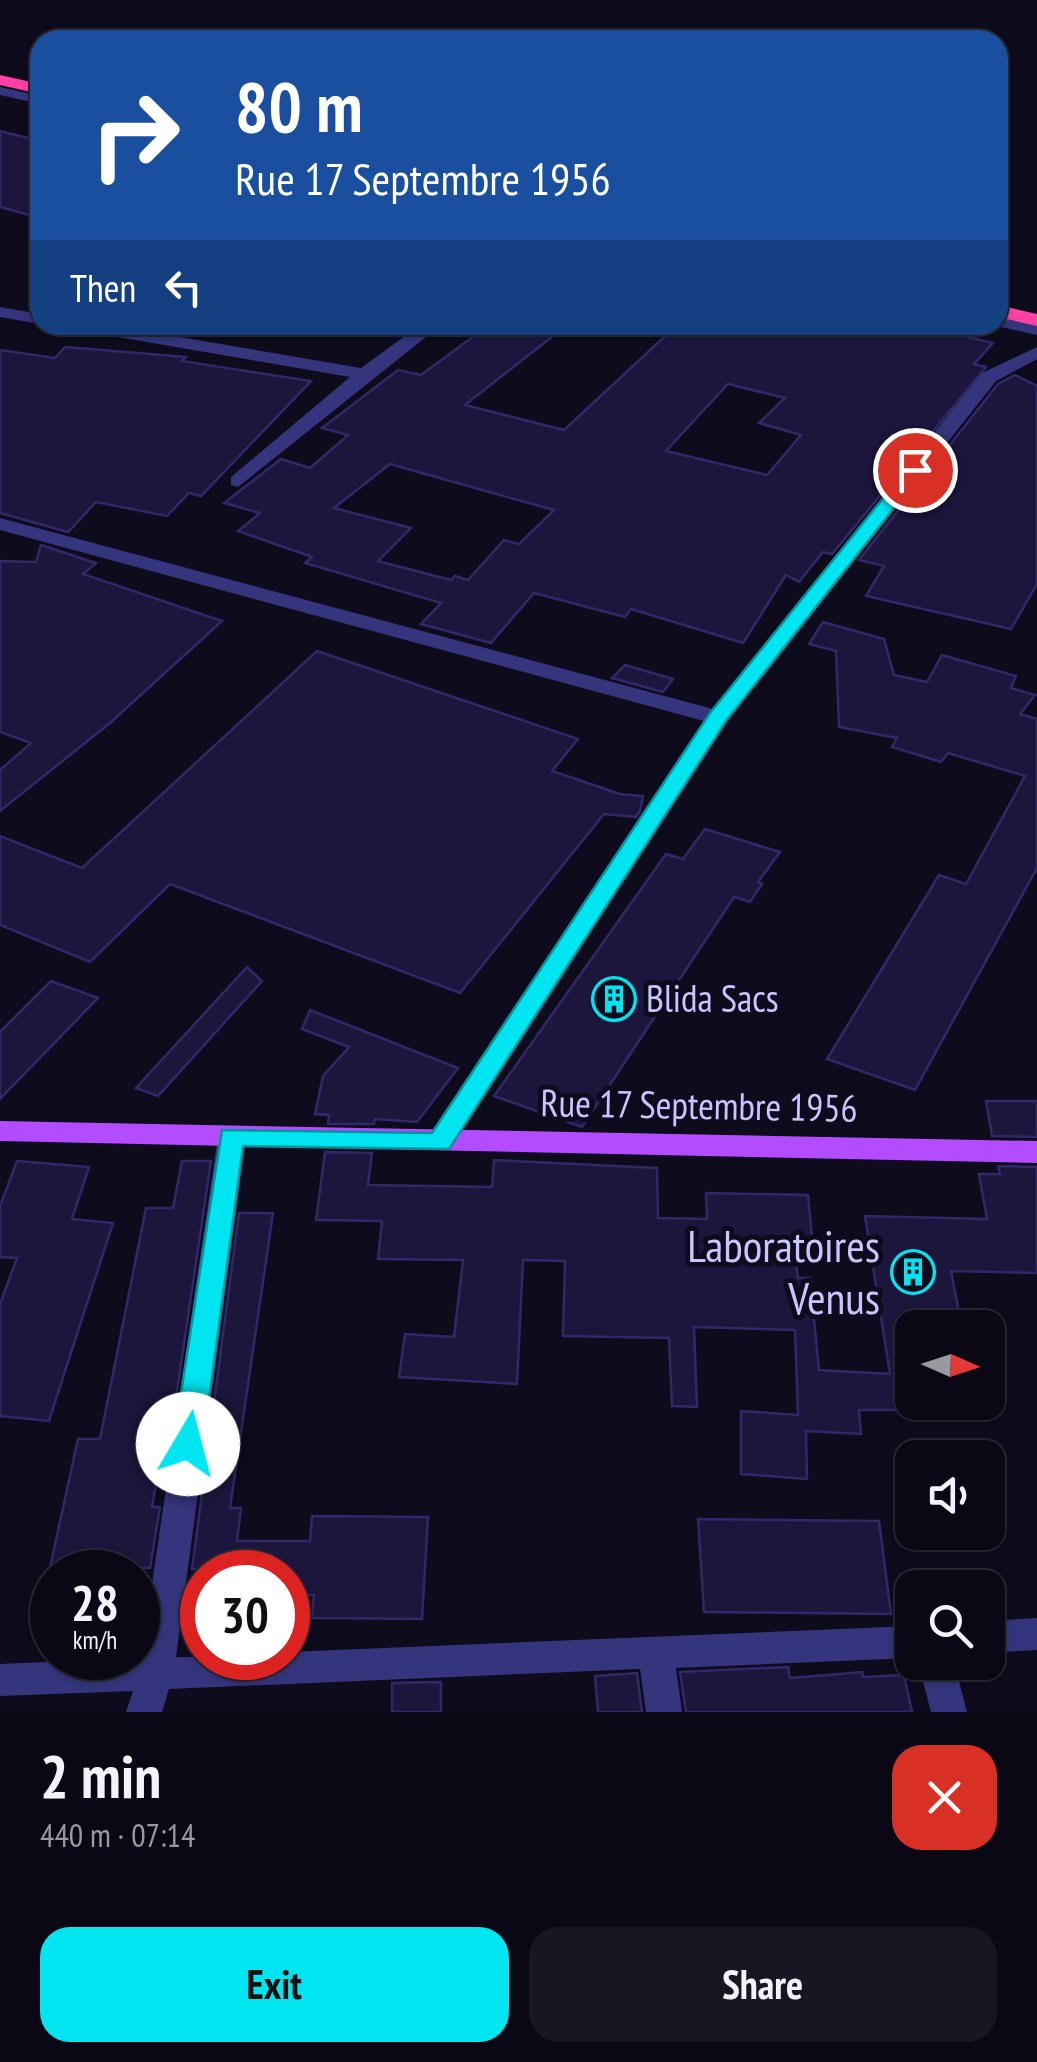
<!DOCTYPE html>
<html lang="en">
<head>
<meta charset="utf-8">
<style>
  :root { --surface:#0a0815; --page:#181622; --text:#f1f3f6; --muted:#999aa0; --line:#2a2934; --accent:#00e5f0 }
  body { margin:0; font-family:"PT Sans Narrow",sans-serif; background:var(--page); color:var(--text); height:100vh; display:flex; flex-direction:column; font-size:38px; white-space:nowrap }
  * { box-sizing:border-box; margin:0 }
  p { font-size:32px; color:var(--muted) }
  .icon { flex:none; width:55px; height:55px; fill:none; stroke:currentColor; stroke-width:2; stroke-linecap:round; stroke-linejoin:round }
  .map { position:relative; height:1712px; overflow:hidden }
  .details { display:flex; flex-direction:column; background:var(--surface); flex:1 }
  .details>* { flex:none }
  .guide { position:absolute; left:30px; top:30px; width:978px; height:305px; border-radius:30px; box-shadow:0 2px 8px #0004,0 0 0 2px var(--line); background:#1a4fa0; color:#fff; overflow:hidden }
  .needle { width:65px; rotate:93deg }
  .tools { position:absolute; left:895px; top:1310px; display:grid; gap:20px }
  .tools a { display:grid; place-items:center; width:110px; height:110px; border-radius:20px; background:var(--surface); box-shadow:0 2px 8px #0004,0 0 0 2px var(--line); font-size:50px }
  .speed { position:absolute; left:30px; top:1550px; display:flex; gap:20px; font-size:50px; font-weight:700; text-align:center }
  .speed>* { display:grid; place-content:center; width:130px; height:130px; border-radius:50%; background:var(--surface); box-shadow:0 2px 8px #0004,0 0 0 2px var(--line); line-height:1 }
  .speed small { font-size:25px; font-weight:400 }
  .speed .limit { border:15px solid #d22; background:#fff; color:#111 }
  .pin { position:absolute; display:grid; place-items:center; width:85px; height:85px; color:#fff; margin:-42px; border:5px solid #fff; border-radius:50%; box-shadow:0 2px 10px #0007 }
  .me { position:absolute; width:110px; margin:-55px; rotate:8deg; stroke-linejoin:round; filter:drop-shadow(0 0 8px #0008) }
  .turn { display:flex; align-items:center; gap:35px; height:210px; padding:0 40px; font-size:45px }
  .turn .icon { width:130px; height:130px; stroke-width:2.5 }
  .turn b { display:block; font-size:70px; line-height:85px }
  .then { display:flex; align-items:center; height:95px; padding:0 40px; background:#0003; gap:20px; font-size:38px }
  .round { display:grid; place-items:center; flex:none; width:105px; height:105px; border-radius:30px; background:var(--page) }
  .overview { display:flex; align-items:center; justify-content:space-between; height:170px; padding:0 40px }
  h1 { font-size:60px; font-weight:800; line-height:75px }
  .primary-button { display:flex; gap:20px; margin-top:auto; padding:20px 40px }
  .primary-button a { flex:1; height:115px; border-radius:30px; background:var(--accent); color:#111; font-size:40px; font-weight:800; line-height:115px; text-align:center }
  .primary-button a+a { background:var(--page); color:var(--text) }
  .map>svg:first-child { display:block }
</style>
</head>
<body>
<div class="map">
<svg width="1037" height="1712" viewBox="0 0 1037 1712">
  <rect width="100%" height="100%" fill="#0d0b1c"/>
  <!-- building -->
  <g fill="#1c163d" stroke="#31286a" stroke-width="2.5" fill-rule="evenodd">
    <path d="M 0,131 L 40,141 L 40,218 L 0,207 Z"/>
    <path d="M 489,325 L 567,325 L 465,405 L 564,430 L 677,325 L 918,325 L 993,343 L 974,364 L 986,367 L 832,554 L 823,552 L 799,582 L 786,575 L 743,643 L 631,609 L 625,617 L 534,593 L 491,643 L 421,624 L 441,603 L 305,563 L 312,557 L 238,531 L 260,513 L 224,503 L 281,459 L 310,468 L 348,435 L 322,428 L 398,370 L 421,375 ZM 728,384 L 785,398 L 759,423 L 801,435 L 767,475 L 666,451 ZM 390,464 L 482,490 L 554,510 L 519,544 L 504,540 L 468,580 L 455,576 L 451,580 L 378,561 L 411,528 L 334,508 Z"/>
    <path d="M 65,347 L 186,357 L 182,361 L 311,381 L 201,496 L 189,493 L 167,516 L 96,502 L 68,532 L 0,513 L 0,350 L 55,358 Z"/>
    <path d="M 1015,375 L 1037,386 L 1037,584 L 1011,629 L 866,596 L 884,566 L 859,560 L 998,384 Z"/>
    <path d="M 41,545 L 96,563 L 83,574 L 222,621 L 110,723 L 0,811 L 0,770 L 31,743 L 0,732 L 0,561 L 36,562 Z"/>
    <path d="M 823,622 L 884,639 L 894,675 L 927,682 L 942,655 L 1016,676 L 1011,688 L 1035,695 L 1020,714 L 1037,719 L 1037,868 L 915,1090 L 827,1059 L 939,875 L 966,884 L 1025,776 L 948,753 L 941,762 L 892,747 L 897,738 L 839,727 L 836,651 L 809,644 Z"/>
    <path d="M 317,651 L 578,739 L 552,771 L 620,794 L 643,796 L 640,811 L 636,817 L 604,814 L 460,993 L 170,884 L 90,962 L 0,925 L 0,836 L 82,868 Z"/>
    <path d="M 625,665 L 673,679 L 663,692 L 612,678 Z"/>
    <path d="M 705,829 L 780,852 L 758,882 L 762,884 L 750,902 L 734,897 L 582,1127 L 494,1096 L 666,854 L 683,859 Z"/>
    <path d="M 247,967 L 262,981 L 158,1096 L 136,1088 Z"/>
    <path d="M 51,981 L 98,998 L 0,1099 L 0,1032 Z"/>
    <path d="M 310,1010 L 458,1068 L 417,1122 L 375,1119 L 374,1124 L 328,1124 L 329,1115 L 315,1114 L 323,1076 L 349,1047 L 302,1029 Z"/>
    <path d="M 986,1101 L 1037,1101 L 1037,1137 L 992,1136 Z"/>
    <path d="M 325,1152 L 372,1153 L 368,1185 L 492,1187 L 494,1160 L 657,1168 L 658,1218 L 707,1219 L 706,1193 L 808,1195 L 813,1248 L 794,1248 L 798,1278 L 810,1278 L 819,1370 L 890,1374 L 865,1216 L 987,1219 L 979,1174 L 1000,1174 L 998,1166 L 1037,1167 L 1037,1273 L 951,1271 L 962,1328 L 912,1328 L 912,1410 L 859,1410 L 861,1434 L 806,1431 L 807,1479 L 741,1474 L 741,1411 L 798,1415 L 795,1330 L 694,1327 L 697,1407 L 672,1406 L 669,1338 L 563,1336 L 565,1261 L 523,1260 L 517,1384 L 399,1377 L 405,1334 L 454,1337 L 463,1260 L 378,1259 L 382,1221 L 316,1220 Z"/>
    <path d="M 17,1161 L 89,1167 L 72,1219 L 113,1223 L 49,1421 L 0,1416 L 0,1304 L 17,1258 L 0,1257 L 0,1206 Z"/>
    <path d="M 182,1161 L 211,1161 L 172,1425 L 166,1425 L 152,1507 L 160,1507 L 150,1568 L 141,1568 L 140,1572 L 49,1572 L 78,1439 L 100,1439 L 146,1208 L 173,1208 Z"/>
    <path d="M 239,1213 L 273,1213 L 230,1508 L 241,1508 L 237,1541 L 310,1541 L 312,1516 L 428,1517 L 422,1619 L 312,1618 L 314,1595 L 288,1595 L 288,1572 L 192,1569 Z"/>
    <path d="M 698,1519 L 879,1521 L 891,1614 L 704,1612 Z"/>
    <path d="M 788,1667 L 790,1678 L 862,1672 L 863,1677 L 904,1675 L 912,1712 L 686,1712 L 680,1672 Z"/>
    <path d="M 637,1673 L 642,1712 L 598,1712 L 595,1676 Z"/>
    <path d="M 441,1682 L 441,1712 L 392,1712 L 392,1683 Z"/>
  </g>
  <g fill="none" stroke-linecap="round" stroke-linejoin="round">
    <!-- minor -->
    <g fill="#34357c" fill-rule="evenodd">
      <path d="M 0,87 L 40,96 L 40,104 L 0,95 Z"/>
      <path d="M 0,307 L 40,314 L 40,324 L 0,317 Z"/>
      <path d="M 998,316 L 1037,325 L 1037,335 L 992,325 L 998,325 Z"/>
      <path d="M 68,325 L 109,325 L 361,368 L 420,325 L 441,325 L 238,487 L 231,485 L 231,477 L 350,377 L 77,330 Z"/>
      <path d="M 1037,347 L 1037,359 L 996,381 L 727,721 L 449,1149 L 429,1149 L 425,1142 L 429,1135 L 704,721 L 0,530 L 0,518 L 713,709 L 982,373 Z"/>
      <path d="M 232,1126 L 242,1129 L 246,1136 L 176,1657 L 288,1658 L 288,1652 L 912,1626 L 912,1658 L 676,1668 L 682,1712 L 646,1712 L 640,1669 L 169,1689 L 162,1712 L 126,1712 L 133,1691 L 0,1696 L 0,1664 L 141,1658 L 218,1136 L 222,1129 Z"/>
      <path d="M 1037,1618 L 1037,1650 L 988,1653 L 988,1621 Z"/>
      <path d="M 918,1662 L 954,1662 L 967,1712 L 931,1712 Z"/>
    </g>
    <!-- major -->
    <path fill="#b34cff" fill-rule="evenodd" d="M 0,1121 L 1037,1141 L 1037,1163 L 0,1141 Z"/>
    <!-- highway -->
    <g fill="#ff40a6" fill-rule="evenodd">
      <path d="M 0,75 L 40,84 L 40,94 L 0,85 Z"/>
      <path d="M 998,305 L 1037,314 L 1037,326 L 998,317 Z"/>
    </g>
  </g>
  <!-- route -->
  <path fill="#00e5f0" stroke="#00959c" stroke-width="2.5" d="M 909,466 L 924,470 L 726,721 L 449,1149 L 243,1146 L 203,1444 L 199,1453 L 188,1457 L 177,1453 L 173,1444 L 222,1130 L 432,1133 L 710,713 Z"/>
  <!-- icons -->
  <defs>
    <g id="building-ring" transform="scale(2.25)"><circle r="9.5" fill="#0d0b1c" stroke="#00e5f0" stroke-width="1.5"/><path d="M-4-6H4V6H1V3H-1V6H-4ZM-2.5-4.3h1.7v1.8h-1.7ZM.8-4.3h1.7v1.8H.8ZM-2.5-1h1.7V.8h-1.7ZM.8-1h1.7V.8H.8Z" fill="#00e5f0"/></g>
  </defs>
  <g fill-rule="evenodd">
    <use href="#building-ring" x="614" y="999"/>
    <use href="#building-ring" x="913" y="1272"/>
  </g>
  <g text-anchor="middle" stroke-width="10" stroke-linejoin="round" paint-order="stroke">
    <!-- poi labels -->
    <g font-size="38" fill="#c9c5ff" stroke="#0d0b1c" text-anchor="start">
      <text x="646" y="1012">Blida Sacs</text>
    </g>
    <!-- street labels -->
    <g font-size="38" fill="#c9c5ff" stroke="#0d0b1c">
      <text transform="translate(699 1106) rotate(1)" y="13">Rue 17 Septembre 1956</text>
    </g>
    <!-- near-poi labels -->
    <g font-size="45" fill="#c9c5ff" stroke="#0d0b1c" text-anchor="end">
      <text x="880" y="1262">Laboratoires<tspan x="880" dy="52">Venus</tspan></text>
    </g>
  </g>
</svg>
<div class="tools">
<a><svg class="needle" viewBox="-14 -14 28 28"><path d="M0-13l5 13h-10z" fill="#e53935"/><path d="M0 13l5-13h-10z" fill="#999aa0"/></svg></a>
<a><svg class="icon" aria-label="sound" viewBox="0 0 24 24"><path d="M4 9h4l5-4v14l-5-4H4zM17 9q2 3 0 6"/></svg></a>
<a><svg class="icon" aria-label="search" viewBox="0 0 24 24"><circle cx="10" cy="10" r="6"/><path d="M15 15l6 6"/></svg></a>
</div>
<div class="speed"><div>28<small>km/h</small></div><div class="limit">30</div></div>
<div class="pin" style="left:915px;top:470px;background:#d93025"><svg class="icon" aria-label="arrive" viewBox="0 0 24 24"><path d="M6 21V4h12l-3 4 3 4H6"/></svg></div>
<svg class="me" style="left:188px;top:1444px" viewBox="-20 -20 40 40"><circle r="19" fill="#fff"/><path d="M0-13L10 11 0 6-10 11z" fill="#00e5f0"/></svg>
<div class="guide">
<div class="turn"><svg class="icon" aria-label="right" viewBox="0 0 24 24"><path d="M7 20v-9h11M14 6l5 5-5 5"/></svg><div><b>80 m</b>Rue 17 Septembre 1956</div></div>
<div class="then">Then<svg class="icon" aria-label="left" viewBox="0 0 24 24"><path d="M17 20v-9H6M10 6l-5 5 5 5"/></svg></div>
</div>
</div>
<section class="details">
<div class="overview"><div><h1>2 min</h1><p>440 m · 07:14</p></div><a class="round" style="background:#d93025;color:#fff"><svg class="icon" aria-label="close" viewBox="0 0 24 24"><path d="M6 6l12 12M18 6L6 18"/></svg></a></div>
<div class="primary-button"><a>Exit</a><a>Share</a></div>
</section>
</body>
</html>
